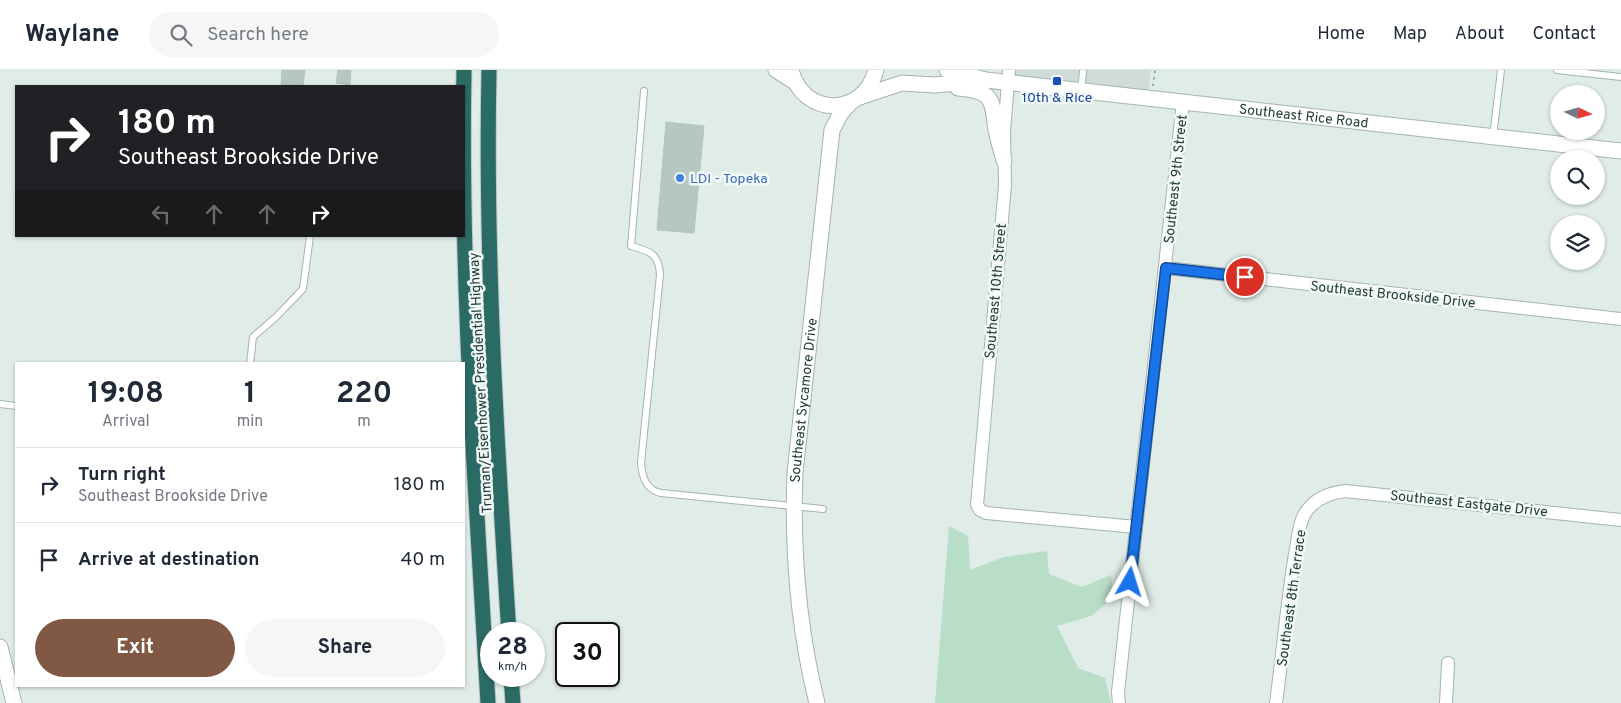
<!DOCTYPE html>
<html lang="en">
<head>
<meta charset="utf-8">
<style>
  :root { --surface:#fff; --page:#f6f6f7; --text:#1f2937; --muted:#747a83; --line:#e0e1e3; --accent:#815844 }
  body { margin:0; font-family:Overpass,sans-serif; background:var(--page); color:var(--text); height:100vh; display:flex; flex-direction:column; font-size:19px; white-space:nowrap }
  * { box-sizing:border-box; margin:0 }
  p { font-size:16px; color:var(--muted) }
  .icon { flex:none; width:28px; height:28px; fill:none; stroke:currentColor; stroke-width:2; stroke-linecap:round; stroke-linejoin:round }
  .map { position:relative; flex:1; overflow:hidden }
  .details { position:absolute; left:15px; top:292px; width:450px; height:325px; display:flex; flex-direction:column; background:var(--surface); border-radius:0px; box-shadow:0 1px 4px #0004 }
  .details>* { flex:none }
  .guide { position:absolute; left:15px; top:15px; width:450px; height:152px; border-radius:0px; box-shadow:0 1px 4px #0004; background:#202124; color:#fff; overflow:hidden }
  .needle { width:32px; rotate:95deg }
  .tools { position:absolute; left:1550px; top:15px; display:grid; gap:10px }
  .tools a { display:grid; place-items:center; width:55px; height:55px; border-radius:50%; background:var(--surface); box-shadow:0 1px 4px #0004; font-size:25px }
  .speed { position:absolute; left:480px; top:552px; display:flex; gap:10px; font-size:25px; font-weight:700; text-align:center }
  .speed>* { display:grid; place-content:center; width:65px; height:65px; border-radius:50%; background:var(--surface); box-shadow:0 1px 4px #0004; line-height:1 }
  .speed small { font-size:12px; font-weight:400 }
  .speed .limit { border:2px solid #111; border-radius:8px; background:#fff; color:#111 }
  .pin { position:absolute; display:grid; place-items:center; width:42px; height:42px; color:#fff; margin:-21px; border:2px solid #fff; border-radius:50%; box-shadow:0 1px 5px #0007 }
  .me { position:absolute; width:55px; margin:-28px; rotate:6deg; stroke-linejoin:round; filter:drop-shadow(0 0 4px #0008) }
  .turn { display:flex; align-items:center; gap:18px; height:105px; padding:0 20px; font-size:22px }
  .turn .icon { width:65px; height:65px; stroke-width:2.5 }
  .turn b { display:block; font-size:35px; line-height:42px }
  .lanes { display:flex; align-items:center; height:48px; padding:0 20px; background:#0003; justify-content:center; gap:25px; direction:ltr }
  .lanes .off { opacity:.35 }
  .eta { display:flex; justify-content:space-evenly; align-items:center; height:85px; text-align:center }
  .eta b { font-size:30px; font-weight:700; line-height:35px }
  .button { display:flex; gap:10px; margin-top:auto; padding:10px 20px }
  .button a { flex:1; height:58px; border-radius:30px; background:var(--accent); color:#fff; font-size:20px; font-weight:700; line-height:58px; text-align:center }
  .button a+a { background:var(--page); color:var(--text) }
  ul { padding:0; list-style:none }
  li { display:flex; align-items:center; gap:15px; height:75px; padding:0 20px; border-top:1px solid var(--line) }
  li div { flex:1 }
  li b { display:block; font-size:19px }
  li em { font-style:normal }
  header { display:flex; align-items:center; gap:30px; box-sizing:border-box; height:70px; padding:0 25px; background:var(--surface); border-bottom:1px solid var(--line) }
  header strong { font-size:24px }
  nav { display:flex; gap:28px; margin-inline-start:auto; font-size:18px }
  .search { width:350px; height:45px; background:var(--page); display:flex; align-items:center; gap:12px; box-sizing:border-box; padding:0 18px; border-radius:28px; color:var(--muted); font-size:19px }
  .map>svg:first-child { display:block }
</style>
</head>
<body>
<header>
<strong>Waylane</strong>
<div class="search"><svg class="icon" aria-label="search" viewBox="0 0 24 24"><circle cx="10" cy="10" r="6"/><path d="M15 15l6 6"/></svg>Search here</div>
<nav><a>Home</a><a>Map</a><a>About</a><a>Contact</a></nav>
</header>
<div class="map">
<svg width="1621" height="633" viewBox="0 0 1621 633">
  <rect width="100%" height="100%" fill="#e0ece8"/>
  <!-- built -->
  <path fill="#cfdcd8" d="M 1010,0 L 1151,0 L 1148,28 L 1008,12 Z"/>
  <!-- green -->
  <path fill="#b8dec8" d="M 949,456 L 968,466 L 970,500 L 1004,487 L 1047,481 L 1049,504 L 1082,517 L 1111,505 L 1114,528 L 1091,546 L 1057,556 L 1078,598 L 1105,608 L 1111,633 L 935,633 Z"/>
  <!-- building -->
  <g fill="#b6c7c2" stroke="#b3c6c0">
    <path d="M 282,0 L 305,0 L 303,16 L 281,16 Z"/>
    <path d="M 338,0 L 351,0 L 350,15 L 336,13 Z"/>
    <path d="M 666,52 L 704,56 L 694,163 L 657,160 Z"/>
  </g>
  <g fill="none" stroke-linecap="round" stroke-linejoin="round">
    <!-- service casing -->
    <g stroke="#a3b4b0" stroke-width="8">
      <g id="service">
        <path d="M 1557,0 L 1621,7"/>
        <path d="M 1081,20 L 1083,2"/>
        <path d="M 644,21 L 631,176 C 649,181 659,183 660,205 L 641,393 C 642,407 646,420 661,423 L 823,439"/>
        <path d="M 1493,67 L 1501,0"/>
        <path d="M 250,294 L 253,267 L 276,247 L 303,219 L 310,166"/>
        <path d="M 0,334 L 16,336"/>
      </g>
    </g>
    <!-- minor casing -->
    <g stroke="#a3b4b0" stroke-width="14">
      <g id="minor">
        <path d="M 1009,0 L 1004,62 L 1005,115 L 977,435 L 980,440 L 986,443 L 1136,457"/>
        <path d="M 1166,198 L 1621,249"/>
        <path d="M 1119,633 L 1118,622 L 1183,32"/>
        <path d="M 1276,633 C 1283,582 1287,529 1296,478 C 1298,468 1299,454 1304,445 C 1313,429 1328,423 1345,421 L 1621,450"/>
        <path d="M 1446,633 L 1448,593"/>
      </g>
    </g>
    <!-- tertiary casing -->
    <g stroke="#a3b4b0" stroke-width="17">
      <g id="tertiary">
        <path d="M 776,0 L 795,12"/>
        <path d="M 791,0 C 803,48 864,47 876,0"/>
        <path id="s1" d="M 947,0 L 986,10 L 1621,81"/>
        <path d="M 958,18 C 993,21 992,28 996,60 C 998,70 1001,80 1004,90"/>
        <path d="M 860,27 L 902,13 L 935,15 L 976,11"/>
        <path d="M 0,577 L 14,633"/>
        <path id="s2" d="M 817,633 C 798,557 792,481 795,403 L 832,60 L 841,43 L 851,32"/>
      </g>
    </g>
    <!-- motorway casing -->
    <g stroke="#c1c9c8" stroke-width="17">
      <g id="motorway">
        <path d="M 464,0 C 460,211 476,422 488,633"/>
        <path d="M 489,0 C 485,188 497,376 509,564"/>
        <path d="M 511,606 L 513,633"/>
      </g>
    </g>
    <!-- path -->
    <path stroke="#7fb1a8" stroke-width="2" stroke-dasharray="2.5 4" stroke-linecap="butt" d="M 1153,16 L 1155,0"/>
    <!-- service -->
    <use href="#service" stroke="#fff" stroke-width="6"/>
    <!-- minor -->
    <use href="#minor" stroke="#fff" stroke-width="12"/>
    <!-- tertiary -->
    <use href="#tertiary" stroke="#fff" stroke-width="15"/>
    <!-- motorway -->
    <use href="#motorway" stroke="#2b6b66" stroke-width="15"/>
  </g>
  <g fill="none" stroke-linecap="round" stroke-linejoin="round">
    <!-- route casing -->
    <g stroke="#114b97" stroke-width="12">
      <path id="route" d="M 1130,512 L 1166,198 L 1245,207"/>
    </g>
    <!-- route -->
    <use href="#route" stroke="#1a73e8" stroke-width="9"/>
  </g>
  <!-- markers -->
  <rect fill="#1a4fb4" stroke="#f1f8f6" stroke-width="2" x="1052" y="6" width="10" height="10" rx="2.5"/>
  <circle fill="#3f7fe0" stroke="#f1f8f6" stroke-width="2" cx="680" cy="108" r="5"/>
  <g text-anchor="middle" stroke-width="5" stroke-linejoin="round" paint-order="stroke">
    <!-- transit labels -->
    <g font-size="14" fill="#164399" stroke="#f1f8f6">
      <text x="1057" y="32">10th &amp; Rice</text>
    </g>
    <!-- street labels -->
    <g font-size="14" fill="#203d39" stroke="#f1f8f6">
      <text dy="5" stroke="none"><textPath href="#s1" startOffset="360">Southeast Rice Road</textPath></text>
      <text transform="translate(1175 109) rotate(-84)" y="5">Southeast 9th Street</text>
      <text transform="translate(995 221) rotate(-85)" y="5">Southeast 10th Street</text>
      <text transform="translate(1393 224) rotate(6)" y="5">Southeast Brookside Drive</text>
      <text transform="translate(480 313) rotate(-93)" y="5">Truman/Eisenhower Presidential Highway</text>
      <text dy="5" stroke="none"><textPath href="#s2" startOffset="305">Southeast Sycamore Drive</textPath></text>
      <text transform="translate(1469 433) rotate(6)" y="5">Southeast Eastgate Drive</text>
      <text transform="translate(1291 528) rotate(-82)" y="5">Southeast 8th Terrace</text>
    </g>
    <!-- shop labels -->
    <g font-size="14" fill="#366cbe" stroke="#f1f8f6" text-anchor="start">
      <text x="690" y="113">LDI - Topeka</text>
    </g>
  </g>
</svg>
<div class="tools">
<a><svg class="needle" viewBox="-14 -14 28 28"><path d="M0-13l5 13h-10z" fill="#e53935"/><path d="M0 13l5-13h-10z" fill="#747a83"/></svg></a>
<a><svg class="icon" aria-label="search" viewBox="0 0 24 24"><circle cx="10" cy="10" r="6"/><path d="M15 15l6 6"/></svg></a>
<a><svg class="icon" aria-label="layers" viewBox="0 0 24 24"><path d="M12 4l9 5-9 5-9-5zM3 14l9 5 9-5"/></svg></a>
</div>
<div class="speed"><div>28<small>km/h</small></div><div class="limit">30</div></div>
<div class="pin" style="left:1245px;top:207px;background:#d93025"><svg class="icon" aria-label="arrive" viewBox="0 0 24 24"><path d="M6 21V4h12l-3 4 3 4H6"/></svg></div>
<svg class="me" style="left:1130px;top:512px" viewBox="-20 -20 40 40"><path d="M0-17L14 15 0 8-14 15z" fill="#1a73e8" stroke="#fff" stroke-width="4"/></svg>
<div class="guide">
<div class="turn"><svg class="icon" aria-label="right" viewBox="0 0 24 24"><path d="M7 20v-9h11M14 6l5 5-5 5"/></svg><div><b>180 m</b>Southeast Brookside Drive</div></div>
<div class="lanes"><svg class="icon off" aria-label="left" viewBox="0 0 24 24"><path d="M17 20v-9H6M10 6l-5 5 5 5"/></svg><svg class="icon off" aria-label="ahead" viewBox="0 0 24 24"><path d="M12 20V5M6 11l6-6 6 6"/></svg><svg class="icon off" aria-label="ahead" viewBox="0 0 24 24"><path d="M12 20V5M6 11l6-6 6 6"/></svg><svg class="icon" aria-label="right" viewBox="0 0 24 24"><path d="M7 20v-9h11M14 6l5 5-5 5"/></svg></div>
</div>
<section class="details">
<div class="eta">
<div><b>19:08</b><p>Arrival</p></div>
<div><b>1</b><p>min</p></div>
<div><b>220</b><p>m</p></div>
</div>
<ul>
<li><svg class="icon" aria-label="right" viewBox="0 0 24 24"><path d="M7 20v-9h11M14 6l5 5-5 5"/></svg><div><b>Turn right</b><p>Southeast Brookside Drive</p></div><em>180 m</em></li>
<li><svg class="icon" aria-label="arrive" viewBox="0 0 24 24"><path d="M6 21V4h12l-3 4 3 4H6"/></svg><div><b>Arrive at destination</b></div><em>40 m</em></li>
</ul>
<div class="button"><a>Exit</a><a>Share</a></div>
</section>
</div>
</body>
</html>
